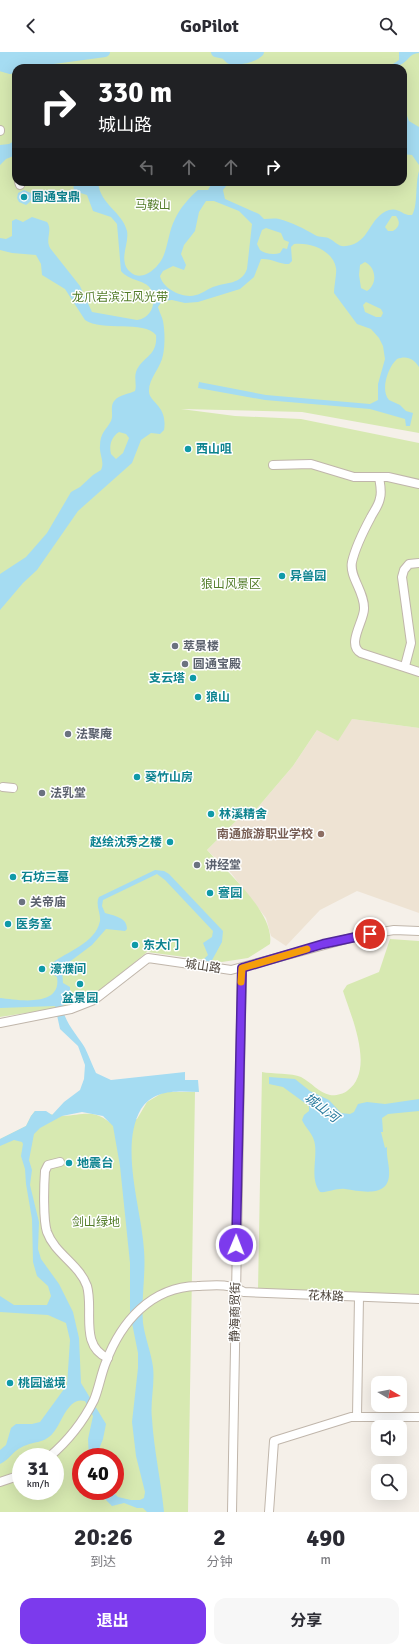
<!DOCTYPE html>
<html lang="zh">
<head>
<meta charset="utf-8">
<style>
  :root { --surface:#fff; --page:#f7f7f7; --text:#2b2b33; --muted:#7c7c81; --accent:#7c3aed }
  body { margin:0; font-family:Signika,"Noto Sans SC",sans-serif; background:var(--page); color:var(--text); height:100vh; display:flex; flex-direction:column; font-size:15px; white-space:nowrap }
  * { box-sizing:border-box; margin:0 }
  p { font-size:13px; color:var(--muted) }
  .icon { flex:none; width:22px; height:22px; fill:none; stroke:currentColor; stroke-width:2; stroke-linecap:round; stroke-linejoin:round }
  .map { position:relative; height:1460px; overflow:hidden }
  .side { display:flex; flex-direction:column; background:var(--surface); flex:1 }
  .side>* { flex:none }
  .guide { position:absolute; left:12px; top:12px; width:395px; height:122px; border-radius:12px; box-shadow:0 4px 16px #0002; background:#202124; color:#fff; overflow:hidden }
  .needle { width:26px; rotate:100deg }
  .tools { position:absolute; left:371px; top:1324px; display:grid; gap:8px }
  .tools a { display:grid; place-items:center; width:36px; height:36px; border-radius:8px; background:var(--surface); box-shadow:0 4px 16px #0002; font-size:20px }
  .speed { position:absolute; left:12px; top:1396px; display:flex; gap:8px; font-size:20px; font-weight:700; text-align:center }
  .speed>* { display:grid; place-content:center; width:52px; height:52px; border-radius:50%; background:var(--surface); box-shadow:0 4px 16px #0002; line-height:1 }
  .speed small { font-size:10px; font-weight:400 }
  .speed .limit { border:6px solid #d22; background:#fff; color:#111 }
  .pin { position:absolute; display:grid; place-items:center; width:34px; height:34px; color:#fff; margin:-17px; border:2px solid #fff; border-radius:50%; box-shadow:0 1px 4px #0007 }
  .me { position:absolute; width:44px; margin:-22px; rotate:1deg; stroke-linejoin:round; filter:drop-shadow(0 0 3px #0008) }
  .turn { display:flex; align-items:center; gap:14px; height:84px; padding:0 20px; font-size:18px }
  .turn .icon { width:52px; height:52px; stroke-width:2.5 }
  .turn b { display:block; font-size:28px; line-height:34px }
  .lanes { display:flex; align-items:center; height:38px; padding:0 20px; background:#0003; justify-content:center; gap:20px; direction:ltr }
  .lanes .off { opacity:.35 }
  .eta { display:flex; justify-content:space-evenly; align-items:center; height:68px; text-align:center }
  .eta b { font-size:24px; font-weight:700; line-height:28px }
  .primary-button { display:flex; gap:8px; margin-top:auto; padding:8px 20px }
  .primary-button a { flex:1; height:46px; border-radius:12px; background:var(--accent); color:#fff; font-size:16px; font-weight:700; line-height:46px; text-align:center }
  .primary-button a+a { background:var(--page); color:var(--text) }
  header { display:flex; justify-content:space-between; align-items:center; height:52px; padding:0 20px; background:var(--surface); font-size:18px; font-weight:700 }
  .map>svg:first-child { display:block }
</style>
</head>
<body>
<header><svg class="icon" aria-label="back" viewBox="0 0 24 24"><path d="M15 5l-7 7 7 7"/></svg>GoPilot<svg class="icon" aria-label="search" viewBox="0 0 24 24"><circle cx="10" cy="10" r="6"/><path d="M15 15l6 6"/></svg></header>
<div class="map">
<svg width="419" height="1460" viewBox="0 0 419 1460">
  <rect width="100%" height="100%" fill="#f5f0e9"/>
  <!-- education -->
  <path fill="#eee3d3" d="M 352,667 L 419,676 L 419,861 L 357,839 L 320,858 L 286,894 L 271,884 L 266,866 L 231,821 L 207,798 L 240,765 L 253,761 L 293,714 L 317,678 Z"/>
  <!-- green -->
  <g fill="#d7e9b1" fill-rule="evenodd">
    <path d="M 105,0 L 216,0 L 252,6 L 259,0 L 419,0 L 419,381 L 302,360 L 181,357 L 235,364 L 301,367 L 419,391 L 419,676 L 352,667 L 338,689 L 317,678 L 293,714 L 253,761 L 240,765 L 207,798 C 227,820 275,861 270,892 L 248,906 L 222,910 L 147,900 L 92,946 L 65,955 L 0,965 L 0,14 L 10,17 L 31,10 ZM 16,16 L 403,16 L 403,130 L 16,130 Z"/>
    <path d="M 390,887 L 419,889 L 419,1242 L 258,1238 L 262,1020 C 272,1022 292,1021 301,1025 C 311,1030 319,1041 330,1043 C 335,1044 343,1042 347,1039 C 376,1019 351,964 343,939 L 347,933 L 379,920 Z"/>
    <path d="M 164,1040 L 195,1040 L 188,1460 L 0,1460 L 0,1087 L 26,1074 L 31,1064 L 35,1059 C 47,1059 51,1064 62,1064 C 86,1063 94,1056 114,1074 L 137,1067 L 147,1050 ZM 21,1405 L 55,1405 L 55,1439 L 21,1439 ZM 81,1405 L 115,1405 L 115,1439 L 81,1439 Z"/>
  </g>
  <!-- water -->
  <g fill="#a5dcf2" fill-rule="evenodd">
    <path d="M 0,0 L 105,0 L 31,10 L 10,17 L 0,14 Z"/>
    <path d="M 216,0 L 259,0 C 251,7 241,8 230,7 L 225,2 Z"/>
    <path d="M 399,0 L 419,0 L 419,1 C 409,1 408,10 400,13 L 361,16 L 393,12 L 399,8 Z"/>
    <path d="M 403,53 L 409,69 L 419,75 L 419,113 L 412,103 L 403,102 Z"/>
    <path d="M 16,88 L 16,103 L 6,107 L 0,113 L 0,93 L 9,92 Z"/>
    <path d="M 419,119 L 419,315 C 414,307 407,303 397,307 C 388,315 380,338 389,348 L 400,353 L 406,359 L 413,361 L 410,374 L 406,374 L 405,367 L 370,357 L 265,348 L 198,336 L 199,330 L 266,343 L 370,352 L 378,348 L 378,332 L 385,307 L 383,294 L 379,286 L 371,277 L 357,272 L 334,241 C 334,235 337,220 336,216 C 333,198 310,190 294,192 L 291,195 L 292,209 L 289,212 C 278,212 271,206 261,207 L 254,225 L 240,237 L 198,250 L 185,251 L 172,248 L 162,249 L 158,255 C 159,260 162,264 163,269 C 165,280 165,293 163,303 C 161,316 148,327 149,340 C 150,351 168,354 164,378 L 160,382 L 151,381 L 141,388 L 132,411 L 78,459 L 37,518 L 23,531 L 0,558 L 0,522 L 26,505 L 47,481 L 71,440 L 80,435 L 93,423 L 101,418 C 105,410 99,402 100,394 C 100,381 106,378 111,369 C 114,362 109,354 115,348 C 119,343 129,342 135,339 C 137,333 134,327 136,320 C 142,304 158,305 156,283 C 144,268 102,280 85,268 L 65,237 L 42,223 L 41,212 L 36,203 L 12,201 L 0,198 L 0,186 L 6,187 L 12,184 L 12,169 L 16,167 L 23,170 L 32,165 L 47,170 C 53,178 45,187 50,196 L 80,234 L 92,260 L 137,268 C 152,267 158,248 150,236 C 145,228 129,229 121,219 L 117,172 L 111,165 L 93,159 L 87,143 L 74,139 L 73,130 L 98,130 C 100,153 122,159 127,179 C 129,190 122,201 125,212 C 126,217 131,221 135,223 C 146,227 159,214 163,205 C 168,194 169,178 175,167 C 180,156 189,146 198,138 L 208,138 L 212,131 L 221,134 L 229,130 L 223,138 L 225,147 L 259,162 L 264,167 C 269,167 274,166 279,167 C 291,170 305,177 315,183 C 320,186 326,184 330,187 C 336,190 338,195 346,194 C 371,191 368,165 389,158 C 399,155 403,164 412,163 C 418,154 415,132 419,119 ZM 214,149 L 239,159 L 252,172 L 247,217 C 241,233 226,230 213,235 C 207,237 202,242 196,243 C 183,247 163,237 160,224 L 163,219 L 173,214 L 184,218 L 186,213 L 181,202 L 184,193 L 195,179 L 199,160 L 206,149 ZM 392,164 L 396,164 C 401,171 399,175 393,179 L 388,179 L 385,175 ZM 266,176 L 281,181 L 284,188 L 289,190 L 287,197 L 283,196 L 280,201 C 274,203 265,202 260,198 L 257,192 L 262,178 ZM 365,210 C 376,215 378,232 367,239 L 361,236 L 359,223 L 360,213 ZM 366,250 L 381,257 L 383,261 L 381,265 L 376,265 L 365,260 L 363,253 ZM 119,380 L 126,382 L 129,386 L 123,401 L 116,407 L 111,402 C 109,394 111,385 119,380 Z"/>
    <path d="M 24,138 L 31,141 C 33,146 31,150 26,153 L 19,150 L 17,146 L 18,141 Z"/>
    <path d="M 155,818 L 164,819 L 169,822 L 223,879 L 222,890 L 211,910 L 203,908 L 208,903 L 203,891 L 212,885 L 213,879 L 165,828 L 157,822 L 103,848 L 102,854 L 105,861 C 114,864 127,865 127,877 L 125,879 L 106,877 L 92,893 L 64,914 L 62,918 L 63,931 L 70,935 L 70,945 C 51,957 78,983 85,996 C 89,1004 92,1013 96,1021 L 111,1028 L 185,1020 L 185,1028 L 198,1028 L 199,1040 C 177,1039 154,1037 141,1057 C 119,1095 142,1158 144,1198 C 146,1222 141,1246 143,1271 C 145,1286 151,1300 153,1315 C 155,1332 150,1350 152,1367 C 154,1398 161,1429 164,1460 L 147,1460 L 143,1456 L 137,1456 L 124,1451 L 112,1454 L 97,1439 L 112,1439 L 118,1445 L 131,1448 L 140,1448 L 144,1446 L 145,1440 L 136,1404 L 132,1370 L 138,1316 L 138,1301 L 130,1261 L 130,1211 L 120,1114 L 113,1074 L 103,1064 L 82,1060 L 62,1064 L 40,1076 L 34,1082 L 29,1108 L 32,1118 L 30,1133 L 39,1170 L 38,1197 L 41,1207 L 59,1232 L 73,1260 L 79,1286 L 81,1331 L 106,1372 L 103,1387 L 96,1405 L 89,1405 L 88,1387 L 93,1364 L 85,1349 C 68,1344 62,1371 53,1381 C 44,1392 33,1389 22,1395 C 13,1399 9,1408 0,1412 L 0,1398 L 6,1393 L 11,1376 L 16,1372 L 32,1372 L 40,1370 L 67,1333 L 70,1288 L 66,1271 L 48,1263 L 0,1260 L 0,1244 L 14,1253 L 47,1253 L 51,1244 L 48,1234 L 37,1224 L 33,1210 L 32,1167 L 26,1132 L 25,1117 L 21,1104 L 23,1092 L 22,1090 L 14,1088 L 0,1094 L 0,1087 L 26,1074 L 31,1064 L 35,1059 L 46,1059 L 52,1063 L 64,1050 L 80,1038 L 84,1027 L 85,1013 L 78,994 L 60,977 L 55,954 L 0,956 L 0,946 C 18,948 62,956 57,925 L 51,921 L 51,912 C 67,899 95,892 100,869 C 101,861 95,853 99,845 Z"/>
    <path d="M 269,1025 L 295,1027 L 310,1039 L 329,1048 L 341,1061 L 350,1062 L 354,1060 L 358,1052 L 367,1050 L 385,1052 L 419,1047 L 419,1059 L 388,1062 L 382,1066 L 383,1080 L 381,1080 L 385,1096 L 387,1095 C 386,1105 390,1114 389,1124 C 387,1146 360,1139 345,1137 C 336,1136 327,1141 320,1140 C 310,1127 317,1108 315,1093 C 314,1082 306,1077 302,1068 L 304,1063 L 309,1059 L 309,1054 L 283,1035 L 269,1032 Z"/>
  </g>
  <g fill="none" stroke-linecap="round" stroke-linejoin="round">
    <!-- river -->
    <g stroke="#a5dcf2" stroke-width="10">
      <path d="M 216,0 L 225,2 L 230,7 C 241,8 251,7 259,0"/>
      <path d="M 0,14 L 10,17 L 31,10 L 105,0"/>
    </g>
    <!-- minor casing -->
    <g stroke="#c0b6ab" stroke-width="10">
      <g id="minor">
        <path d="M 0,78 L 0,79"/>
        <path d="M 19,130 L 20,133"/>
        <path d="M 273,413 L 311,412 L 354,425 L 388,425 L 419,432"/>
        <path d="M 379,425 C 380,431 382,440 380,446 C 379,453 374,459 371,465 C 364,478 355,497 352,510 C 349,525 365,540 364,557 C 364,569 346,593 361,601 L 419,620"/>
        <path d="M 405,614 L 411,591 L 402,525 L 404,518 L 409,512 L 419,511"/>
        <path d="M 3,735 L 13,736"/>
        <path d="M 0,971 L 71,957 L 94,948 L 148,906 L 231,918 L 358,884 L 394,878 L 419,879"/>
        <path d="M 60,1110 L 48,1113 L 45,1119 C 44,1133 43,1168 47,1180 C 55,1202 79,1212 87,1234 C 94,1258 79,1294 108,1306"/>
        <path d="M 357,1364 L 359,1245"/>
        <path d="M 49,1405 C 68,1389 83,1370 94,1348 C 99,1336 101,1322 106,1310 C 121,1270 151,1235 197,1234 C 215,1233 229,1231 244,1240 L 419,1247"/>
        <path d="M 0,1430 L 21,1423"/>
        <path d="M 232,1460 L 242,916"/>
        <path d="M 269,1460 L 274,1389 L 351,1365 L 419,1365"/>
      </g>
    </g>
    <!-- minor -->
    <use href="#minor" stroke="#fff" stroke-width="8"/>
  </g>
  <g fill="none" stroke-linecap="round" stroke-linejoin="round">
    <!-- route casing -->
    <g stroke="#51269a" stroke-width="10">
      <path id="route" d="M 236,1193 L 242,916 L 323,892 L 370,882"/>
    </g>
    <!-- route -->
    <use href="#route" stroke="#7c3aed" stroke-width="7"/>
    <!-- slow -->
    <path stroke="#f59e0b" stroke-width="7" d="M 241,930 L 242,916 L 307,897"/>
  </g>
  <!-- markers -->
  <g fill="#0f9aa8" stroke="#fff" stroke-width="1.5">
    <circle cx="24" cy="145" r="4"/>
    <circle cx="188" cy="397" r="4"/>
    <circle cx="282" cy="524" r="4"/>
    <circle cx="193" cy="626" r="4"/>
    <circle cx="198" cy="645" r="4"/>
    <circle cx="137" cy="725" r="4"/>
    <circle cx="211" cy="762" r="4"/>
    <circle cx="170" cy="790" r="4"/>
    <circle cx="13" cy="825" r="4"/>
    <circle cx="210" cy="841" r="4"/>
    <circle cx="8" cy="872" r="4"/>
    <circle cx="135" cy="893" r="4"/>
    <circle cx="42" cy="917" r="4"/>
    <circle cx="80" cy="932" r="4"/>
    <circle cx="69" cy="1111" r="4"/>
    <circle cx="10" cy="1331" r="4"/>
  </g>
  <g fill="#6b7280" stroke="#fff" stroke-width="1.5">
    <circle cx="175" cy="594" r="4"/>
    <circle cx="185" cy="612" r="4"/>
    <circle cx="68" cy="682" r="4"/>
    <circle cx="42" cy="741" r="4"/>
    <circle cx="197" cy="813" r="4"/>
    <circle cx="22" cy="850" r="4"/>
  </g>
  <circle fill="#8d6e63" stroke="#fff" stroke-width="1.5" cx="321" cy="782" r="4"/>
  <g text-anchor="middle" stroke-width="3" stroke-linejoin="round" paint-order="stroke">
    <!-- culture labels -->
    <g font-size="12" font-weight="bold" fill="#0d838f" stroke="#fff" text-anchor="start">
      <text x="32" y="149">圆通宝鼎</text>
      <text x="196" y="401">西山咀</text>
      <text x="290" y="528">异兽园</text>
      <text x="185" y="630" text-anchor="end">支云塔</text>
      <text x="206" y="649">狼山</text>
      <text x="145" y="729">葵竹山房</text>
      <text x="219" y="766">林溪精舍</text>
      <text x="162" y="794" text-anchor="end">赵绘沈秀之楼</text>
      <text x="21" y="829">石坊三墓</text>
      <text x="218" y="845">謇园</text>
      <text x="16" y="876">医务室</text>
      <text x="143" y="897">东大门</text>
      <text x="50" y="921">濠濮间</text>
      <text x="80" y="950" text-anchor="middle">盆景园</text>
      <text x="77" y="1115">地震台</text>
      <text x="18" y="1335">桃园谧境</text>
    </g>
    <!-- park labels -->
    <g font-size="12" fill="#527c28" stroke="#fff">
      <text x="153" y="157">马鞍山</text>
      <text x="120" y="249">龙爪岩滨江风光带</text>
      <text x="231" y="536">狼山风景区</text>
      <text x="96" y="1174">剑山绿地</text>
    </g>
    <!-- worship labels -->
    <g font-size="12" font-weight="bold" fill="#5b616d" stroke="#fff" text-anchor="start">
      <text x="183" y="598">萃景楼</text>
      <text x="193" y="616">圆通宝殿</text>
      <text x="76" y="686">法聚庵</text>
      <text x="50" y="745">法乳堂</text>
      <text x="205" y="817">讲经堂</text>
      <text x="30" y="854">关帝庙</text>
    </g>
    <!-- education labels -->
    <g font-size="12" font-weight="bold" fill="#785e54" stroke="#fff" text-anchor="end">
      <text x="313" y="786">南通旅游职业学校</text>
    </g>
    <!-- street labels -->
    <g font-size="12" fill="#494037" stroke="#fff">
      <text transform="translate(203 914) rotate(8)" y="4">城山路</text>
      <text transform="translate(326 1244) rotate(2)" y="4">花林路</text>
      <text transform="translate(235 1260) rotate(-89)" y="4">静海商贸街</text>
    </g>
    <!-- water labels -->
    <g font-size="13" font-style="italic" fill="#297b9e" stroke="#fff">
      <text transform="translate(322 1055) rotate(37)" y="5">城山河</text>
    </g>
  </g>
</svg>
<div class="tools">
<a><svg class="needle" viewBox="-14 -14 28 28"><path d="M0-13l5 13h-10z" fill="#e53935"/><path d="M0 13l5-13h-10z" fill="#7c7c81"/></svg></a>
<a><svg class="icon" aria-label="sound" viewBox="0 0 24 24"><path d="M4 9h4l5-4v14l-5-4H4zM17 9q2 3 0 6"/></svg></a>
<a><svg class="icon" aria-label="search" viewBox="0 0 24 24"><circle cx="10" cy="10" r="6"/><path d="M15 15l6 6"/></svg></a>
</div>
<div class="speed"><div>31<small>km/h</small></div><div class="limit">40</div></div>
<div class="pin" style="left:370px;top:882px;background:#d93025"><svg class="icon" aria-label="arrive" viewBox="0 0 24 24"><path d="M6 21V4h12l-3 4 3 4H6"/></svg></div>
<svg class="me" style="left:236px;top:1193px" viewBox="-20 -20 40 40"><circle r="17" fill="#7c3aed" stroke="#fff" stroke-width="3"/><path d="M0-11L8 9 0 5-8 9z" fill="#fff"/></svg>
<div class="guide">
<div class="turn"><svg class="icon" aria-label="right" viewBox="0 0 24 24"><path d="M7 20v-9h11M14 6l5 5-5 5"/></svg><div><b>330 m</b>城山路</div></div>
<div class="lanes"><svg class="icon off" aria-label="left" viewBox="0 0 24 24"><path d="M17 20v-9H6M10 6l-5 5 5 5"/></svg><svg class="icon off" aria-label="ahead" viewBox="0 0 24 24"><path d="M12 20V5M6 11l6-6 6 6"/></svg><svg class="icon off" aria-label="ahead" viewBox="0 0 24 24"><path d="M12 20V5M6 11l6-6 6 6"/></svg><svg class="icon" aria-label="right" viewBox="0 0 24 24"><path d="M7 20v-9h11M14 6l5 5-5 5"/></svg></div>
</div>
</div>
<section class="side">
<div class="eta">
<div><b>20:26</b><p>到达</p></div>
<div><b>2</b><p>分钟</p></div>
<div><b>490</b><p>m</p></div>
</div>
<div class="primary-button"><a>退出</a><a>分享</a></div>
</section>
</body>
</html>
